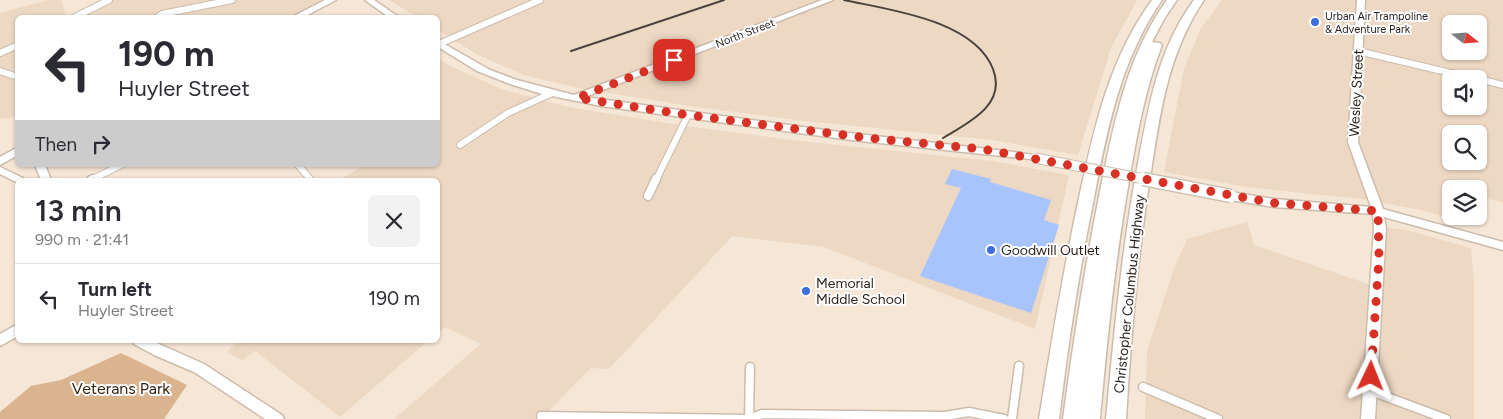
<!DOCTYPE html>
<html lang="en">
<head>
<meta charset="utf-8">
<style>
  :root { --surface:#fff; --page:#f2f2f3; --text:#2b2b33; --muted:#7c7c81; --line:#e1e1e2 }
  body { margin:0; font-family:Figtree,sans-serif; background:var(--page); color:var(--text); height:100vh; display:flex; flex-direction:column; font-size:19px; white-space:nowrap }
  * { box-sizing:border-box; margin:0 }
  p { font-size:16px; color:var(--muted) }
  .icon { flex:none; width:28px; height:28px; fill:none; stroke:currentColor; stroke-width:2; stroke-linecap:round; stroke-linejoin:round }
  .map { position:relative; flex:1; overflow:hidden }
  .sheet { position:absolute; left:15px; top:178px; width:425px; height:165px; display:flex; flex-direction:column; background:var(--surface); border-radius:8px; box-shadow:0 1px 4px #0004 }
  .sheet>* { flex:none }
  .guide { position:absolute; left:15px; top:15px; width:425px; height:152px; border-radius:8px; box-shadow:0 1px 4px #0004; background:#fff; color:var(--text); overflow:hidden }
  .needle { width:32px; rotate:107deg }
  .fabs { position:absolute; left:1442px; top:15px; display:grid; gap:10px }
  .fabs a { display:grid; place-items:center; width:45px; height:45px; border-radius:8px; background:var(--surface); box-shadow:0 1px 4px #0004; font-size:25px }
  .pin { position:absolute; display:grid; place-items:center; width:42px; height:42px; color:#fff; margin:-21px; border-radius:10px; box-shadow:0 2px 8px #0006 }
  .me { position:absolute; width:55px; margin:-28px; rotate:2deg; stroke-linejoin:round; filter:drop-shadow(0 0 4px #0008) }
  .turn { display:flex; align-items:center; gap:18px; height:105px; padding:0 20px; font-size:22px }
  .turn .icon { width:65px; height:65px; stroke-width:2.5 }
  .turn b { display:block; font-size:35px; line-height:42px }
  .then { display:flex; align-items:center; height:48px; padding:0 20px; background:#0003; gap:10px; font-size:19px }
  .round { display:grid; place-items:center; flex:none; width:52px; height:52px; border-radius:8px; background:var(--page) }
  .head { display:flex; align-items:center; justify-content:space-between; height:85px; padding:0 20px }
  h1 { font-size:30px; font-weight:600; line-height:38px }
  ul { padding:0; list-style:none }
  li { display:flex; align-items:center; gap:15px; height:70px; padding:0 20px; border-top:1px solid var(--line) }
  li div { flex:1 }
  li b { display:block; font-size:19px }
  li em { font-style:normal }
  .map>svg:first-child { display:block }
</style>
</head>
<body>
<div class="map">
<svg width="1503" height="419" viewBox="0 0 1503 419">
  <rect width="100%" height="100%" fill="#f6e6d6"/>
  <!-- built -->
  <g fill="#edd8c3" fill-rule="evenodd">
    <path d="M 49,0 L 61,0 L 67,17 L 18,18 L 17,115 L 9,119 L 0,118 L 0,13 Z"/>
    <path d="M 113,0 L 332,0 L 295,17 L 78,18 Z"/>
    <path d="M 389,0 L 1137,0 L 1111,48 L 1078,155 L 992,140 L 805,121 L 696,107 L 583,89 L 524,75 L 476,54 L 438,30 L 438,18 L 417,17 Z"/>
    <path d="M 1222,0 L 1503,0 L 1503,203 L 1479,196 L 1479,189 L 1451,189 L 1451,216 L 1469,216 L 1469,224 L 1421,210 L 1361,199 L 1247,187 L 1164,172 L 1184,68 L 1201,28 ZM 1451,24 L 1479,24 L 1479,51 L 1451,51 ZM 1451,79 L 1479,79 L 1479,106 L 1451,106 ZM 1451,134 L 1479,134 L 1479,161 L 1451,161 Z"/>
    <path d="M 438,58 L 450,66 L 504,90 L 568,107 L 686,126 L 800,141 L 993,161 L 1069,175 L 1035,329 L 824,247 L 732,236 L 609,369 L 591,368 L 541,419 L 394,419 L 481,344 L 445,327 L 438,333 L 438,180 L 340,180 L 364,165 L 438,165 Z"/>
    <path d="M 1247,222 L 1254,245 L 1377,287 L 1382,227 L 1406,230 L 1471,248 L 1474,283 L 1474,419 L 1145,419 L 1147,351 L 1173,271 L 1187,239 Z"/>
    <path d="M 238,340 L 429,340 L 340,417 L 255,351 L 242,360 L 227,352 Z"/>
  </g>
  <!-- green -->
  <path fill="#d9b48f" d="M 121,353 L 187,385 L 164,419 L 0,419 L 0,412 L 31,386 L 61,380 Z"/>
  <!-- building -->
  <path fill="#a7c4fe" d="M 952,169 L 991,179 L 990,182 L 1051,200 L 1044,220 L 1059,225 L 1031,313 L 920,276 L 961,188 L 945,184 Z"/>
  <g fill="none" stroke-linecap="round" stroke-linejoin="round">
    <!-- street-far1 casing -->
    <g stroke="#cbbcac" stroke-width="8">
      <g id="street-far1">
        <path d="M 73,18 L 109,0"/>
        <path d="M 156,18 L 162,14 L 232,0"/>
        <path d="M 439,44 L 540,0"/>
        <path d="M 1358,51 L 1476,79"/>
        <path d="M 0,53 L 18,45"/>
        <path d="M 0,71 L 18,77"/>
        <path d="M 1479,79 L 1503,85"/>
        <path d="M 460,145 L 508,113 L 552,93"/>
        <path d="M 298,165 L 311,180"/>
        <path d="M 91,180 L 121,165"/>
        <path d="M 656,180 L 688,115"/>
      </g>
    </g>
    <!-- street casing -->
    <g stroke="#cbbcac" stroke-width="11">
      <g id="street">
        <path d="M 91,180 L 93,179"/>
        <path d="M 648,196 L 656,179"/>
        <path d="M 1143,387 L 1218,419"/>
        <path d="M 1371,391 L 1446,419"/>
        <path d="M 541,416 L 749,419 L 762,414 L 945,416 L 969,412 L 1004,419"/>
        <path d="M 749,419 L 750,367"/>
        <path d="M 1012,419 L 1019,366"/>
      </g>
    </g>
    <!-- secondary casing -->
    <g stroke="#cbbcac" stroke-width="3">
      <g id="secondary">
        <path d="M 325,0 L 336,0 L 302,18 L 290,18 Z"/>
        <path d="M 365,0 L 374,0 L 400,18 L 390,18 Z"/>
        <path d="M 822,0 L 833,0 L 585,97 L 832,131 L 1014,152 L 1039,156 L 1040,158 L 1039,160 L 851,140 L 601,106 L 542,94 L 510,84 L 477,71 L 438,47 L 438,41 L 441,42 L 490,70 L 517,80 L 574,95 Z"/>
        <path d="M 1357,0 L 1365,0 L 1358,142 L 1383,209 L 1503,242 L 1503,250 L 1384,217 L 1386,228 L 1375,419 L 1361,419 L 1374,228 L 1373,214 L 1274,207 L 1231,200 L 1225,196 L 1231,192 L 1274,199 L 1371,207 L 1348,142 Z"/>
        <path d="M 18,147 L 18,155 L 0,165 L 0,157 Z"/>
        <path d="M 35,165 L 45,165 L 51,180 L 41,180 Z"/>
        <path d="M 0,167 L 23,178 L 24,180 L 18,180 L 18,183 L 0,174 Z"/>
        <path d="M 18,324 L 18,336 L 0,346 L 0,334 Z"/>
        <path d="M 132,340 L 150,340 L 204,364 L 282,415 L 284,419 L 265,419 L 194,372 L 154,355 L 134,344 Z"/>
      </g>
    </g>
    <!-- highway casing -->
    <g stroke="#cbbcac" stroke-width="3">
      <g id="highway">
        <path d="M 1152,0 L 1162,0 C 1121,59 1107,129 1094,198 C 1079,271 1068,345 1059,419 L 1039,419 C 1051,345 1063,271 1079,198 C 1094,128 1109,59 1152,0 Z"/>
        <path d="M 1167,0 L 1177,0 L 1164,19 L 1152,42 L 1160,43 L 1162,45 C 1145,89 1137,135 1129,181 C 1115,260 1107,339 1100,419 L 1063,419 C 1073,343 1085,267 1100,191 C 1114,124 1126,57 1167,0 Z"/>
        <path d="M 1194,0 L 1204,0 C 1170,50 1161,106 1152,165 C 1138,249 1131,334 1126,419 L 1106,419 C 1114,333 1122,248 1138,163 C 1149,105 1158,49 1194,0 Z"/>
      </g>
    </g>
    <!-- street-far1 -->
    <use href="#street-far1" stroke="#fff" stroke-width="6"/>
    <!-- street -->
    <use href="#street" stroke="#fff" stroke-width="8"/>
    <!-- secondary -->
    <use href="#secondary" fill="#fff" fill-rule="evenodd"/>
    <!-- highway -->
    <use href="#highway" fill="#fff" fill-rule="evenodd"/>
    <!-- rail -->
    <g stroke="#4a423c" stroke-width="2">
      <path d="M 844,0 C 890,10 974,20 993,69 C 1007,105 968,123 943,138"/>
      <path d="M 571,51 L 724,0"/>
    </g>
    <!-- secondary-bridge-far1 casing -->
    <g stroke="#cbbcac" stroke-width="11" stroke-linecap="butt">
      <path id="secondary-bridge-far1" d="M 1035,158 L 1150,180"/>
    </g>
    <!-- secondary-bridge casing -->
    <g stroke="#cbbcac" stroke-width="15" stroke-linecap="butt">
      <path id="secondary-bridge" d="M 1143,179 L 1231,196"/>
    </g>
    <!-- secondary-bridge-far1 -->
    <use href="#secondary-bridge-far1" stroke="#fff" stroke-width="9"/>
    <!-- secondary-bridge -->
    <use href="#secondary-bridge" stroke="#fff" stroke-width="12"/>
  </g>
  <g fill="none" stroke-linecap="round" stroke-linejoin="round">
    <!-- route -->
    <path stroke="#d93025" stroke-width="9" stroke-dasharray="0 16.2" d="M 674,60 L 577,98 L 688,115 L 868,138 L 982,149 L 1274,203 L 1378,211 L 1379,258 L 1371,376"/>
  </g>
  <!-- markers -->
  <g fill="#3d6ede" stroke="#fff" stroke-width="2">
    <circle cx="1315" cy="22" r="5"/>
    <circle cx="991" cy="250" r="5"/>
    <circle cx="806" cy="291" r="5"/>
  </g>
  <g text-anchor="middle" stroke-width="4" stroke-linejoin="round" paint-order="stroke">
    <!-- far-poi labels -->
    <g font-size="11" fill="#251f1a" stroke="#fff" text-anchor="start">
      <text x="1325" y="20">Urban Air Trampoline<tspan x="1325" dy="13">&amp; Adventure Park</tspan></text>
    </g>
    <!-- far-street labels -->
    <g font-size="11" fill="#251f1a" stroke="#fff">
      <text transform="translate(745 33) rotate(-21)" y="4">North Street</text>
    </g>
    <!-- street labels -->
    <g font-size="14" fill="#251f1a" stroke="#fff">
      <text transform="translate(1356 93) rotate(-87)" y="5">Wesley Street</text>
      <text transform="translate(1129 294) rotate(-84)" y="5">Christopher Columbus Highway</text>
    </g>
    <!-- poi labels -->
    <g font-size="14" fill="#251f1a" stroke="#fff" text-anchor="start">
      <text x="1001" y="255">Goodwill Outlet</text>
      <text x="816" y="288">Memorial<tspan x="816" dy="16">Middle School</tspan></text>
    </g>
    <!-- near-park labels -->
    <g font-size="16" fill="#39240d" stroke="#fff">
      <text x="121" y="394">Veterans Park</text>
    </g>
  </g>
</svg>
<div class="fabs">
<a><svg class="needle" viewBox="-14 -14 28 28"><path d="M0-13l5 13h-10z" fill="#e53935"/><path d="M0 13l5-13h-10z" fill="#7c7c81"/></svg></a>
<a><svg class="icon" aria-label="sound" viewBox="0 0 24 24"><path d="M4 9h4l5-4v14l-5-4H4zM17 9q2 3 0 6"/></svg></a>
<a><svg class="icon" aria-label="search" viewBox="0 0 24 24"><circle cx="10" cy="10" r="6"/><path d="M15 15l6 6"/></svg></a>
<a><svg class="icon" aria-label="layers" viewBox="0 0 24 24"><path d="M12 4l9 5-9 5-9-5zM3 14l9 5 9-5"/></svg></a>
</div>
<div class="pin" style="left:674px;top:60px;background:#d93025"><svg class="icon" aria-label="arrive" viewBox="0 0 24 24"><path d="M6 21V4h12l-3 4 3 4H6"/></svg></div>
<svg class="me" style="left:1371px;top:376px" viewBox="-20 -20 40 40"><path d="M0-17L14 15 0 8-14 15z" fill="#d93025" stroke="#fff" stroke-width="4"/></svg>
<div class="guide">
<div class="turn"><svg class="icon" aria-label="left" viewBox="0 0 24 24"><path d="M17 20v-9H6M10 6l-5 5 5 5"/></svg><div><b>190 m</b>Huyler Street</div></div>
<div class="then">Then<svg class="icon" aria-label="right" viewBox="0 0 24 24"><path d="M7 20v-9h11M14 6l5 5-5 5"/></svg></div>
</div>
<section class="sheet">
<div class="head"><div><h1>13 min</h1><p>990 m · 21:41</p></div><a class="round"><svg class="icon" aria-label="close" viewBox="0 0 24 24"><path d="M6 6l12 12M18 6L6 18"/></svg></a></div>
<ul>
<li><svg class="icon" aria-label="left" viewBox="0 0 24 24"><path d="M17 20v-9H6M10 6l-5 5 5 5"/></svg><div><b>Turn left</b><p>Huyler Street</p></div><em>190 m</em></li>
</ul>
</section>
</div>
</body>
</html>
